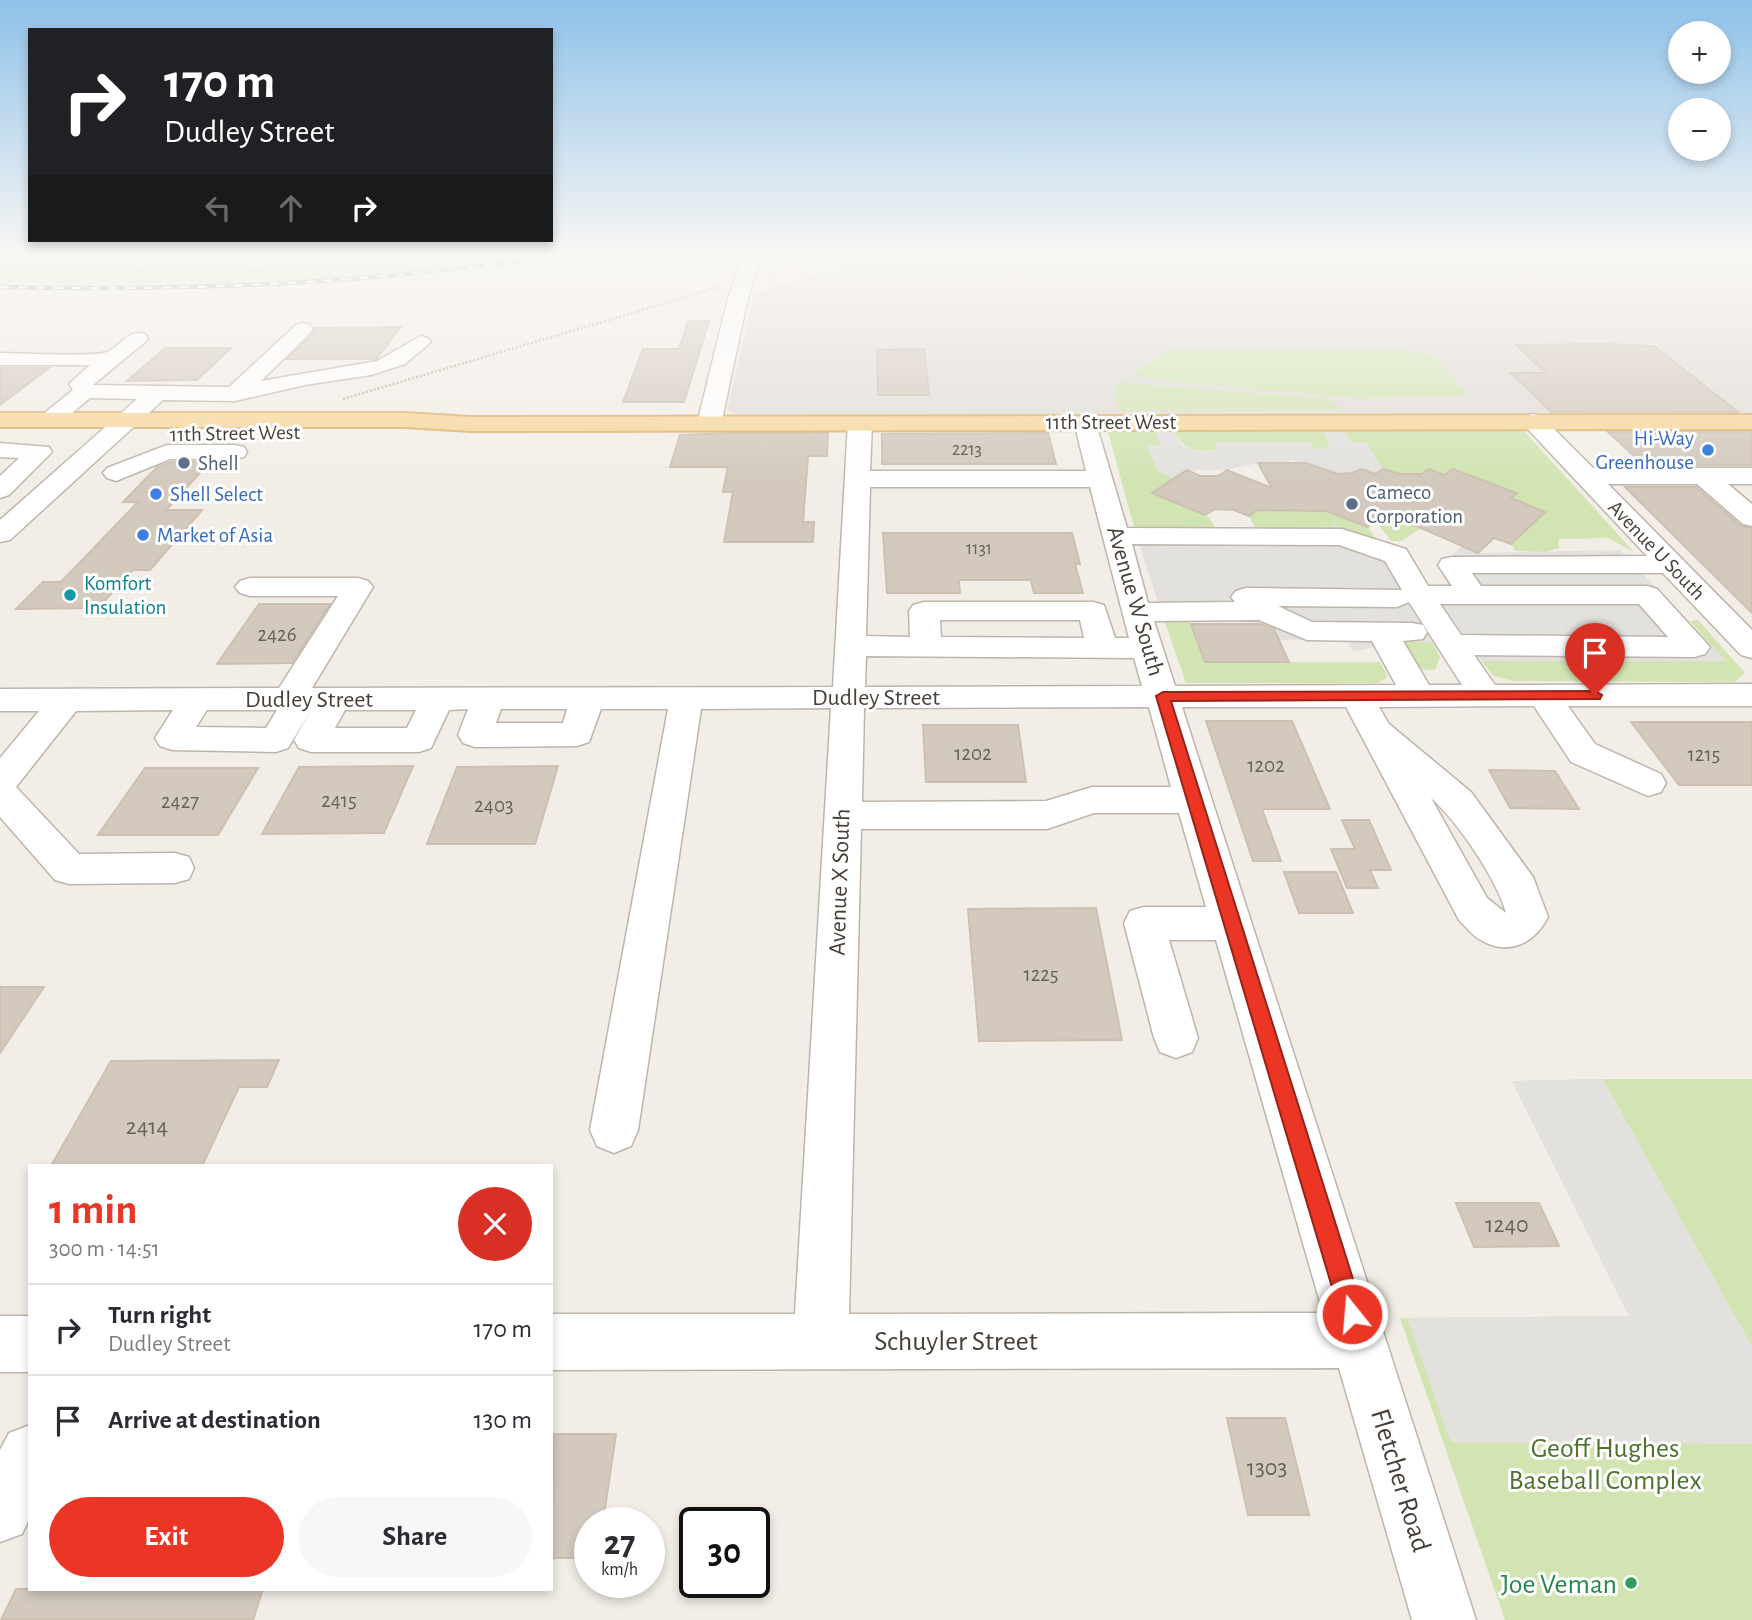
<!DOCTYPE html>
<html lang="en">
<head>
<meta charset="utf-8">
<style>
  :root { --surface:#fff; --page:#f7f7f7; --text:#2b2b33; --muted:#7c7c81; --line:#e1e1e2; --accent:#eb3525 }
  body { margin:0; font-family:"Alegreya Sans",sans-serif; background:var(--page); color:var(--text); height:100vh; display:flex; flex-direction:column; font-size:26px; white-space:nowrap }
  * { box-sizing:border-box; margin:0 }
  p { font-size:23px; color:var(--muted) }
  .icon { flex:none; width:38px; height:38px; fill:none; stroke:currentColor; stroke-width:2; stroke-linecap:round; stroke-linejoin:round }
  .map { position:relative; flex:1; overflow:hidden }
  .panel { position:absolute; left:28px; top:1164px; width:525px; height:427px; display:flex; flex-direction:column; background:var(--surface); border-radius:0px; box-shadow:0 4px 10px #0003 }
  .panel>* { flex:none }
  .top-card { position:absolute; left:28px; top:28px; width:525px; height:214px; border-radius:0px; box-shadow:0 4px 10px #0003; background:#202124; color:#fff; overflow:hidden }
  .fabs { position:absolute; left:1668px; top:21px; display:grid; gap:14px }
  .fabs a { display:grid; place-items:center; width:63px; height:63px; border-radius:50%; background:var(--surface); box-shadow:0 4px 10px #0003; font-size:35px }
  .speed { position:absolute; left:574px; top:1507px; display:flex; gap:14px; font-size:35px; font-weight:700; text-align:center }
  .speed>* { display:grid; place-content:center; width:91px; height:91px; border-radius:50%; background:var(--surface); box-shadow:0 4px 10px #0003; line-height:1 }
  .speed small { font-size:18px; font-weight:400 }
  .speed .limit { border:4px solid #111; border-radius:10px; background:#fff; color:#111 }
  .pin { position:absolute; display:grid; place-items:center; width:60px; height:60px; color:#fff; margin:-72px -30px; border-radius:50% 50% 50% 0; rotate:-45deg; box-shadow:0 0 7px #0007 }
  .pin .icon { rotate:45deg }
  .me { position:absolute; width:77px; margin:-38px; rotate:343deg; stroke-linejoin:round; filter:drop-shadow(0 0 5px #0008) }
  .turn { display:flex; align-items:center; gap:24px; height:147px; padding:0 21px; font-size:32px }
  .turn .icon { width:91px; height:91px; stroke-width:2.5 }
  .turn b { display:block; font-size:49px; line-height:60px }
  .lanes { display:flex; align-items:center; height:66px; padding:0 21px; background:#0003; justify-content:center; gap:35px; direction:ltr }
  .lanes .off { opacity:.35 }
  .round { display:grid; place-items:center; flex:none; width:74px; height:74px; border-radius:37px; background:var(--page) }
  .summary { display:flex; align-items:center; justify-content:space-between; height:119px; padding:0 21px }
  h1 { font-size:42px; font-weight:700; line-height:52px; color:var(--accent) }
  .button { display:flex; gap:14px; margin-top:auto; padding:14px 21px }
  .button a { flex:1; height:80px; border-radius:42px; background:var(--accent); color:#fff; font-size:28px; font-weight:700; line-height:80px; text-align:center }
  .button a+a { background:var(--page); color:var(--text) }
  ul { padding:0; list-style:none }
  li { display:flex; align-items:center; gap:21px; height:91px; padding:0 21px; border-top:2px solid var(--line) }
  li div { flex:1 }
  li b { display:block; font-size:26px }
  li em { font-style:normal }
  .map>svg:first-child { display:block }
</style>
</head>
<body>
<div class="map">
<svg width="1752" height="1620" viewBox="0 0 1752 1620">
  <rect width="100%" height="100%" fill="#f2eee7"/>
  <!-- industrial -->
  <path fill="#e1ddd8" d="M 881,254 L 1752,254 L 1752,414 L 739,415 L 727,410 L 755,292 Z"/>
  <!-- green -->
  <g fill="#d1e4b2">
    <path d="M 0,254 L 541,254 C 361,283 182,288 0,282 Z"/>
    <path d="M 1170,350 L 1408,350 L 1434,356 L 1467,393 L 1463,396 L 1358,398 L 1163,381 L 1132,375 Z"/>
    <path d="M 1123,382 L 1329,399 L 1341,410 L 1119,411 L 1114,386 Z"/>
    <path d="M 1498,421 L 1524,431 L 1634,552 L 1608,538 L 1559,539 L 1559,548 L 1545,552 L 1515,551 L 1511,544 L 1544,511 L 1511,498 L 1516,492 L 1453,469 L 1444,475 L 1429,469 C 1418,476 1395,477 1383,469 C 1377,464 1371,451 1367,443 L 1351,443 L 1344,432 Z"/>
    <path d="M 1155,430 L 1162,445 L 1148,446 L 1158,471 L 1173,479 L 1153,493 L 1205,515 L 1211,519 L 1216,532 L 1135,531 L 1108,432 Z"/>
    <path d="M 1173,431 L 1323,431 L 1330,445 L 1324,449 L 1314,449 L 1310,442 L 1215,442 L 1218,450 C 1194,452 1187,452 1173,431 Z"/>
    <path d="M 1257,510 L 1326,511 L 1368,527 L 1379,544 L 1336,533 L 1257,531 L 1249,516 Z"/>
    <path d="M 1373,517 L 1396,517 L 1421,528 L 1402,541 L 1391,541 Z"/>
    <path d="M 1163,617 L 1188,618 L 1205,662 L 1380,662 L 1388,677 L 1378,683 L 1186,683 Z"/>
    <path d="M 1698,620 L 1745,673 L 1735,682 L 1513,681 L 1494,676 L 1481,661 L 1725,661 L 1690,621 Z"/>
    <path d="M 1398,641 L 1432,642 L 1440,657 L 1435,670 L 1416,669 Z"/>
    <path d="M 1603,1079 L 1752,1079 L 1752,1620 L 1505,1620 L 1400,1318 L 1629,1316 L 1512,1081 Z"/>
  </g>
  <!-- parking -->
  <g fill="#e3e1de">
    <path d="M 1155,430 L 1173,431 L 1183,446 L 1199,452 L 1218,450 L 1215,442 L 1310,442 L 1314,449 L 1324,449 L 1330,445 L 1323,431 L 1344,432 L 1351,443 L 1367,443 L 1383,469 L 1375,474 L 1338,474 L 1308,464 L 1301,469 L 1295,460 L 1289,460 L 1290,462 L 1258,463 L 1227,470 L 1187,470 L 1173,479 L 1158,471 L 1147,446 L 1161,445 Z"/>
    <path d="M 1334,524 L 1379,544 L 1404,596 L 1432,642 L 1398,641 L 1353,652 L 1347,639 L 1280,640 L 1271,624 L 1163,617 L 1135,531 L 1336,532 Z"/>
    <path d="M 1462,546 L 1478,553 L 1620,550 L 1726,661 L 1481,661 L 1437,599 L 1447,582 L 1438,568 Z"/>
    <path d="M 1603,1079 L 1752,1346 L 1752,1444 L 1451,1442 L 1407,1318 L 1629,1316 L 1512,1081 Z"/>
  </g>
  <!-- building -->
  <g fill="#d3c9bd" stroke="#cdc0b1" stroke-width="2">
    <path d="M 688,321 L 709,321 L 684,402 L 623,402 L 643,349 L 679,349 Z"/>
    <path d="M 401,327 L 376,359 L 287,359 L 312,335 L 315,328 Z"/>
    <path d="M 1603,344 L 1654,346 L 1738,412 L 1551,412 L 1511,373 L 1546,373 L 1516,345 Z"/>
    <path d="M 165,348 L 231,348 L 197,380 L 127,381 Z"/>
    <path d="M 924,349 L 929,395 L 878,395 L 877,350 Z"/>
    <path d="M 0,368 L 49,368 L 0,405 Z"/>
    <path d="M 1608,432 L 1752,432 L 1752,465 L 1644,465 Z"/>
    <path d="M 730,433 L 828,433 L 827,456 L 808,456 L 803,522 L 814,522 L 813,542 L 724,542 L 733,492 L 723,492 L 728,467 L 670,467 L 680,435 Z"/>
    <path d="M 1048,433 L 1056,464 L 882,464 L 882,434 Z"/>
    <path d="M 171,462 L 210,462 L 166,510 L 202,510 L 150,570 L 133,570 L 98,608 L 16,609 L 43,582 L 61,582 L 138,502 L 123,502 L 157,467 Z"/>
    <path d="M 1258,463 L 1306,463 L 1338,474 L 1352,473 L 1362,469 L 1375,474 L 1383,469 L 1400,474 L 1421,474 L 1429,469 L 1444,475 L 1453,469 L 1517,493 L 1511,498 L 1545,512 L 1511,544 L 1494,538 L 1478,553 L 1396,517 L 1373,517 L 1368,527 L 1326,511 L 1257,510 L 1249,516 L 1234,510 L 1215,509 L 1205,515 L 1152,493 L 1187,470 L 1200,476 L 1218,476 L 1227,470 L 1272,488 Z"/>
    <path d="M 1625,487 L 1696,487 L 1741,526 L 1752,528 L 1752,613 Z"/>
    <path d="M 883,533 L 1072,533 L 1080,564 L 1075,564 L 1083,593 L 1034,593 L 1031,580 L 959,580 L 960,593 L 887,593 Z"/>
    <path d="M 259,604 L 330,604 L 292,663 L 217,664 Z"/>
    <path d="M 1191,624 L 1261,624 L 1274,629 L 1289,662 L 1205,662 Z"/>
    <path d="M 1206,721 L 1292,721 L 1330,809 L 1262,809 L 1281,861 L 1253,861 Z"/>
    <path d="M 1631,722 L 1752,722 L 1752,785 L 1679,785 Z"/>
    <path d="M 923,725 L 1018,725 L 1026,782 L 926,782 Z"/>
    <path d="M 413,766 L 384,833 L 262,834 L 299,767 Z"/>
    <path d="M 558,766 L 535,844 L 427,844 L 457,767 Z"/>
    <path d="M 145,768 L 258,768 L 218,835 L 98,835 Z"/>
    <path d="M 1489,770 L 1555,771 L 1579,809 L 1510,808 Z"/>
    <path d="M 1342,820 L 1369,820 L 1391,870 L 1370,870 L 1378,888 L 1347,888 L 1331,849 L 1355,849 Z"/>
    <path d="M 1284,872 L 1336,872 L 1353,913 L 1299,913 Z"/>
    <path d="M 1096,908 L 1122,1040 L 979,1041 L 968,909 Z"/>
    <path d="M 0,987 L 44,987 L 0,1053 Z"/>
    <path d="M 279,1060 L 267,1087 L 239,1087 L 202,1166 L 51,1166 L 111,1061 Z"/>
    <path d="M 1456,1203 L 1539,1203 L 1559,1246 L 1474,1247 Z"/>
    <path d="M 1227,1418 L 1285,1418 L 1309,1515 L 1248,1515 Z"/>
    <path d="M 554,1434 L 616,1434 L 603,1522 L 590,1522 L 590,1558 L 551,1558 Z"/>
    <path d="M 16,1589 L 263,1589 L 253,1620 L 1,1620 Z"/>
  </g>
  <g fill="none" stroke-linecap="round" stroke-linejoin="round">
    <!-- minor casing -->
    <g stroke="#bdb5aa" stroke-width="3">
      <g id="minor">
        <path d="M 743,254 L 761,254 L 747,302 L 721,424 L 717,429 L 701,429 L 697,424 L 727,302 Z"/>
        <path d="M 303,323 L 310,325 L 313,329 L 310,333 L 261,381 L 377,361 L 421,336 L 428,338 L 431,342 L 405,364 L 371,375 L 305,385 L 235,401 L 163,400 L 10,540 L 0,542 L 0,520 L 137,399 L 90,398 L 58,425 L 42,425 L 38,420 L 42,415 L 73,390 L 69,384 L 90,365 L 0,365 L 0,353 C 18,353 95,357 107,352 C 122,346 127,329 145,334 L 148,338 L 145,342 L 93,385 L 229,387 L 296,325 Z"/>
        <path d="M 1533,414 L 1541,416 L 1593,468 L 1752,468 L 1752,484 L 1728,484 L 1752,504 L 1752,526 L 1743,524 L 1697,484 L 1608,484 L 1752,630 L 1752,658 L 1741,655 L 1663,573 L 1472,573 L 1481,586 L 1647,586 L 1657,589 L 1710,647 L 1705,654 L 1694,657 L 1474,655 L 1495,685 L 1752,684 L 1752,706 L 1568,706 L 1595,744 L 1661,774 L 1666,783 L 1661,792 L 1648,796 L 1571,762 L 1534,706 L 1379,707 L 1389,724 L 1471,792 L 1533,877 L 1548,917 C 1534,944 1508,957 1479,939 C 1472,935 1465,926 1459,920 L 1346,707 L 1182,707 L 1476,1620 L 1412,1620 L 1339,1368 L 551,1370 L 551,1314 L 795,1314 L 831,708 L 701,709 L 638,1130 L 631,1146 L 614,1153 L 597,1146 L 590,1130 L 668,709 L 601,709 L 589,742 L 577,746 L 475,747 L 463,743 L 458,735 L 468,709 L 449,710 L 431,748 L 419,752 L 311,752 L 299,748 L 294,740 L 311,710 L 288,748 L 276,752 L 172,750 L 160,746 L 155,738 L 173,710 L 76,711 L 16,787 L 79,854 L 175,853 L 189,857 L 194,868 L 189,879 L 175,883 L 69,884 L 55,880 L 0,817 L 0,758 L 39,711 L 0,711 L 0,689 L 279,688 L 338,596 L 250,596 L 240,593 L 235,587 L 240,581 L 250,578 L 358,578 L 368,581 L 373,587 L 312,688 L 833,687 L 848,423 L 852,418 L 868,418 L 872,423 L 870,471 L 1086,471 L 1074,422 L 1078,417 L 1094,417 L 1127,528 L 1342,529 L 1406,549 L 1428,586 L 1452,586 L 1438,565 L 1442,559 L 1452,557 L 1647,556 L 1525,426 L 1521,421 L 1525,416 ZM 870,487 L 1090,487 L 1129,638 L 1115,638 L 1104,605 L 1093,602 L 924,602 L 913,605 L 909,611 L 910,637 L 866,636 ZM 1132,544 L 1339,545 L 1385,561 L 1402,590 L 1246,588 L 1236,591 L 1231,597 L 1235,602 L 1148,603 ZM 1409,602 L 1462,685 L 1429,685 L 1403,641 L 1423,639 L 1427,632 L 1423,625 L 1412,623 L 1312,622 L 1278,606 L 1397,607 ZM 1440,604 L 1639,604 L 1668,637 L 1461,635 ZM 940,620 L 1080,620 L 1084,638 L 941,637 ZM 1259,620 L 1307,640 L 1372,641 L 1396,685 L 1175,686 L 1154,621 ZM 866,656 L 1134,658 L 1142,686 L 865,687 ZM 1149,707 L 1171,787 L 1092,787 L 1046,801 L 862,802 L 864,708 ZM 501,709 L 567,709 L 563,723 L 496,723 ZM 207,710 L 277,710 L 266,728 L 196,727 ZM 345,710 L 416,710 L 407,728 L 335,728 ZM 1431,798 C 1457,821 1497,879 1506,913 L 1487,898 ZM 1094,813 L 1179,813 L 1206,907 L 1144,907 L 1130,911 L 1124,923 L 1154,1038 L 1160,1052 L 1176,1058 L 1192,1052 L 1198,1038 L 1169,940 L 1216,940 L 1323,1313 L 849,1314 L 861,829 L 1047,829 Z"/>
        <path d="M 0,443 L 49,447 L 52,452 L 9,495 L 0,498 L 0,476 L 19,458 L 0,457 Z"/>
        <path d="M 167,445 L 235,445 L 244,447 L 247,452 L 244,457 L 235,459 L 170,459 L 116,481 L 107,478 L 103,473 L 107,468 Z"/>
        <rect x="0" y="1316" width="30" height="56"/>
        <path d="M 30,1425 L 30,1517 L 22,1534 L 0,1542 L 0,1450 L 9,1433 Z"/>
      </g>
    </g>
    <!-- major casing -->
    <g stroke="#dbb26c" stroke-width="4">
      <path id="major" d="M 0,413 L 405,413 L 471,417 L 1752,415 L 1752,429 L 471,431 L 405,427 L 0,427 Z"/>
    </g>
    <!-- path -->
    <g stroke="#beb09c" stroke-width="2.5" stroke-dasharray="2 2" stroke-linecap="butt">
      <path d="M 0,270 L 96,262 L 158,274 L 229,273 L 315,265 L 373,254"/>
      <path d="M 766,274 L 838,254"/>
      <path d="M 343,399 L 720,287"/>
    </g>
    <!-- minor -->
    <use href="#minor" fill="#fff" fill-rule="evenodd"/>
    <!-- major -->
    <use href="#major" fill="#f7d79b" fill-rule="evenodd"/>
    <!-- rail casing -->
    <g stroke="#959595" stroke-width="4.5">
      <path id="rail" d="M 0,287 C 190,291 378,284 566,254"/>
    </g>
    <!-- rail -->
    <use href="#rail" stroke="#fff" stroke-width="2.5" stroke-dasharray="9" stroke-linecap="butt"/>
  </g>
  <!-- sky -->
  <linearGradient id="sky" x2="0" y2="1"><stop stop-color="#8ec1e9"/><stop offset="0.53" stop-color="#f9f7f4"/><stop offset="1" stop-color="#f9f7f4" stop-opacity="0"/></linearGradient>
  <rect width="1752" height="481" fill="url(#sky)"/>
  <!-- route -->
  <path fill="#eb3525" stroke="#992218" stroke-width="2" d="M 1595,691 L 1602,695 L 1600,699 L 1171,701 L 1364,1314 L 1360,1323 L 1352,1326 L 1344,1323 L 1340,1314 L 1156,696 L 1163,692 Z"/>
  <!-- markers -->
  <g fill="#3f7fe0" stroke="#fff" stroke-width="2.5">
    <circle cx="1708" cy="450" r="7"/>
    <circle cx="156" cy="494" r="7"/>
    <circle cx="143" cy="535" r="7"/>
  </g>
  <g fill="#5c6f8a" stroke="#fff" stroke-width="2.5">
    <circle cx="184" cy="463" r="7"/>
    <circle cx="1352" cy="504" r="7"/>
  </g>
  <circle fill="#0f9aa8" stroke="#fff" stroke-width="2.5" cx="70" cy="595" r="7"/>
  <circle fill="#2e9e5b" stroke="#fff" stroke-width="2.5" cx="1631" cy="1583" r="7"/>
  <g text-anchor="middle" stroke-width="6" stroke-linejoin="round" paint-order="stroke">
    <!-- far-number labels -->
    <g font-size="18" fill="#686158">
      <text x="967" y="455">2213</text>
      <text x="979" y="554">1131</text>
    </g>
    <!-- far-street labels -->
    <g font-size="21" fill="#453e36" stroke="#fff">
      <text x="1111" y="429">11th Street West</text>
      <text transform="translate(235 433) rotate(-1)" y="7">11th Street West</text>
      <text transform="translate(1657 550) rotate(46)" y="7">Avenue U South</text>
    </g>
    <!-- far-shop labels -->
    <g font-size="21" fill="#366cbe" stroke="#fff" text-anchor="start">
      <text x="1694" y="445" text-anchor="end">Hi-Way<tspan x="1694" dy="24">Greenhouse</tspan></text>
      <text x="170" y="501">Shell Select</text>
      <text x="157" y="542">Market of Asia</text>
    </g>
    <!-- far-service labels -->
    <g font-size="21" fill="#4e5e75" stroke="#fff" text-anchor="start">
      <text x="198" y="470">Shell</text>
      <text x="1366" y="499">Cameco<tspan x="1366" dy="24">Corporation</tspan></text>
    </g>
    <!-- far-culture labels -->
    <g font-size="21" fill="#0d838f" stroke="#fff" text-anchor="start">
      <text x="84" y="590">Komfort<tspan x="84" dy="24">Insulation</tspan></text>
    </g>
    <!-- number labels -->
    <g font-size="21" fill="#686158">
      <text x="277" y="641">2426</text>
      <text x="973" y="760">1202</text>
      <text x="1704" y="761">1215</text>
      <text x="1266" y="772">1202</text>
      <text x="339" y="807">2415</text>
      <text x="180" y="808">2427</text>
      <text x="494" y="812">2403</text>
      <text x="1041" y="981">1225</text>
    </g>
    <!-- street labels -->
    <g font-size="24" fill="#453e36" stroke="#fff">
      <text transform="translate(1136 601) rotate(74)" y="8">Avenue W South</text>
      <text x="876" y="705">Dudley Street</text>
      <text x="309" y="707">Dudley Street</text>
      <text transform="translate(839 882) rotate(-88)" y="8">Avenue X South</text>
    </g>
    <!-- near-number labels -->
    <g font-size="24" fill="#686158">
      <text x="147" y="1134">2414</text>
      <text x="1507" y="1232">1240</text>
      <text x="1267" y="1475">1303</text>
    </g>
    <!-- near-street labels -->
    <g font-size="28" fill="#453e36" stroke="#fff">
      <text x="956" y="1350">Schuyler Street</text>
      <text transform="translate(1402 1480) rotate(73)" y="10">Fletcher Road</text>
    </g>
    <!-- near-park labels -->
    <g font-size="28" fill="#4c722e" stroke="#fff">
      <text x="1605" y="1457">Geoff Hughes<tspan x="1605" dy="32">Baseball Complex</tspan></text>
    </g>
    <!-- near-leisure labels -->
    <g font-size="28" fill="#27864d" stroke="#fff" text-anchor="end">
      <text x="1617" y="1593">Joe Veman</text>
    </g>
  </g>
</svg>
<div class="fabs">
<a>+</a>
<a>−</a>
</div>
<div class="speed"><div>27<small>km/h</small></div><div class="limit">30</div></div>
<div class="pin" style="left:1595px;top:695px;background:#d93025"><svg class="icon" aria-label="arrive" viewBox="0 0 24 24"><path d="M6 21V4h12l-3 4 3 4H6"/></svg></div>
<svg class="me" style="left:1352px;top:1314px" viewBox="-20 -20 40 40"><circle r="17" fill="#eb3525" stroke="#fff" stroke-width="3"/><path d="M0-11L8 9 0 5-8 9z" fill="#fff"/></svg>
<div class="top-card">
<div class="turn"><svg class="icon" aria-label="right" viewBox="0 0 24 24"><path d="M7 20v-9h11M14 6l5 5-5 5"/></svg><div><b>170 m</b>Dudley Street</div></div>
<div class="lanes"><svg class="icon off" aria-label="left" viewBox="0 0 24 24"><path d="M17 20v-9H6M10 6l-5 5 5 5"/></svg><svg class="icon off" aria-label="ahead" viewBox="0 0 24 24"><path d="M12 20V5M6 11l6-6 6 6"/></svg><svg class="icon" aria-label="right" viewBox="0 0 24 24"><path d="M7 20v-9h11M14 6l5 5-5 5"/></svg></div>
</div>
<section class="panel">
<div class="summary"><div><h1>1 min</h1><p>300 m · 14:51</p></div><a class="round" style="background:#d93025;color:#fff"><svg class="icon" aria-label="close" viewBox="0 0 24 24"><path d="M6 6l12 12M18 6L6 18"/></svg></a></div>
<ul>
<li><svg class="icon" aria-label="right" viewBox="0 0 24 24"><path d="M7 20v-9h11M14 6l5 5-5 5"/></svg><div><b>Turn right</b><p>Dudley Street</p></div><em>170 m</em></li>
<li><svg class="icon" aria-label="arrive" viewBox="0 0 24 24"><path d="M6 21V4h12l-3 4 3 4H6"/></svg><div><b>Arrive at destination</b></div><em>130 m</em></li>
</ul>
<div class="button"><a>Exit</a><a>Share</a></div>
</section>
</div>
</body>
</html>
